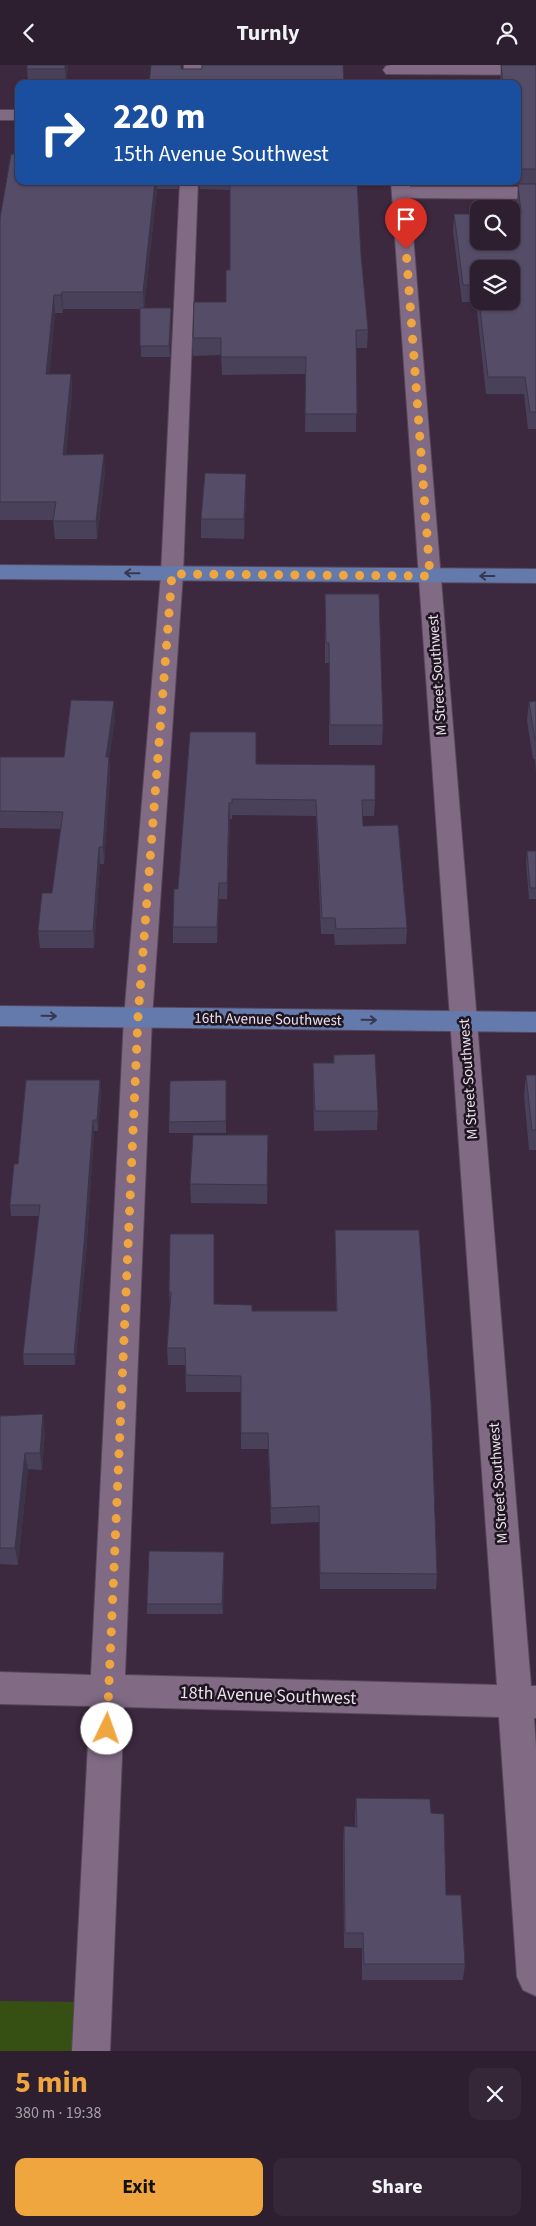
<!DOCTYPE html>
<html lang="en">
<head>
<meta charset="utf-8">
<style>
  :root { --surface:#2d1f2f; --page:#352737; --text:#f1f3f6; --muted:#a7a2aa; --line:#483d4b; --accent:#f0a63f }
  body { margin:0; font-family:"Source Sans 3",sans-serif; background:var(--page); color:var(--text); height:100vh; display:flex; flex-direction:column; font-size:19px; white-space:nowrap }
  * { box-sizing:border-box; margin:0 }
  p { font-size:16px; color:var(--muted) }
  .icon { flex:none; width:28px; height:28px; fill:none; stroke:currentColor; stroke-width:2; stroke-linecap:round; stroke-linejoin:round }
  .map { position:relative; height:1986px; overflow:hidden }
  .drawer { display:flex; flex-direction:column; background:var(--surface); flex:1 }
  .drawer>* { flex:none }
  .banner { position:absolute; left:15px; top:15px; width:506px; height:105px; border-radius:10px; box-shadow:0 1px 4px #0004,0 0 0 1px var(--line); background:#1a4fa0; color:#fff; overflow:hidden }
  .controls { position:absolute; left:470px; top:135px; display:grid; gap:10px }
  .controls a { display:grid; place-items:center; width:50px; height:50px; border-radius:10px; background:var(--surface); box-shadow:0 1px 4px #0004,0 0 0 1px var(--line); font-size:25px }
  .pin { position:absolute; display:grid; place-items:center; width:42px; height:42px; color:#fff; margin:-51px -21px; border-radius:50% 50% 50% 0; rotate:-45deg; box-shadow:0 0 5px #0007 }
  .pin .icon { rotate:45deg }
  .me { position:absolute; width:55px; margin:-28px; rotate:3deg; stroke-linejoin:round; filter:drop-shadow(0 0 4px #0008) }
  .turn { display:flex; align-items:center; gap:18px; height:105px; padding:0 15px; font-size:22px }
  .turn .icon { width:65px; height:65px; stroke-width:2.5 }
  .turn b { display:block; font-size:35px; line-height:42px }
  .round { display:grid; place-items:center; flex:none; width:52px; height:52px; border-radius:10px; background:var(--page) }
  .headline { display:flex; align-items:center; justify-content:space-between; height:85px; padding:0 15px }
  h1 { font-size:30px; font-weight:700; line-height:38px; color:var(--accent) }
  .button { display:flex; gap:10px; margin-top:auto; padding:10px 15px }
  .button a { flex:1; height:58px; border-radius:10px; background:var(--accent); color:#111; font-size:20px; font-weight:700; line-height:58px; text-align:center }
  .button a+a { background:var(--page); color:var(--text) }
  header { display:flex; justify-content:space-between; align-items:center; height:65px; padding:0 15px; background:var(--surface); font-size:22px; font-weight:700 }
  .map>svg:first-child { display:block }
</style>
</head>
<body>
<header><svg class="icon" aria-label="back" viewBox="0 0 24 24"><path d="M15 5l-7 7 7 7"/></svg>Turnly<svg class="icon" aria-label="person" viewBox="0 0 24 24"><circle cx="12" cy="8" r="4"/><path d="M4 21q1-7 8-7t8 7"/></svg></header>
<div class="map">
<svg width="536" height="1986" viewBox="0 0 536 1986">
  <rect width="100%" height="100%" fill="#3c293f"/>
  <!-- green -->
  <path fill="#364f13" d="M 0,1936 L 84,1937 L 81,1986 L 0,1986 Z"/>
  <g fill="none" stroke-linecap="round" stroke-linejoin="round">
    <!-- minor casing -->
    <g stroke="#57475a" stroke-width="2">
      <g id="minor">
        <path d="M 184,0 L 202,0 L 201,19 L 183,19 Z"/>
        <path d="M 391,0 L 536,0 L 536,10 L 386,9 L 383,5 L 386,1 Z"/>
        <rect x="0" y="45" width="19" height="10"/>
        <path d="M 180,116 L 198,116 L 183,509 L 152,953 L 125,1610 L 497,1620 L 391,116 L 409,116 L 410,122 L 536,122 L 536,134 L 410,133 L 531,1621 L 536,1621 L 536,1653 L 534,1653 L 536,1682 L 536,1931 L 523,1925 L 517,1912 L 499,1652 L 124,1642 L 110,1986 L 72,1986 L 90,1641 L 0,1639 L 0,1607 L 91,1610 L 124,953 L 161,509 Z"/>
      </g>
    </g>
    <!-- major casing -->
    <g stroke="#57475a" stroke-width="2">
      <g id="major">
        <path d="M 0,500 L 536,504 L 536,518 L 0,514 Z"/>
        <path d="M 0,941 L 536,947 L 536,967 L 0,961 Z"/>
      </g>
    </g>
    <!-- minor -->
    <use href="#minor" fill="#806a84" fill-rule="evenodd"/>
    <!-- major -->
    <use href="#major" fill="#647aac" fill-rule="evenodd"/>
  </g>
  <!-- wall -->
  <g fill="#494159" fill-rule="evenodd">
    <path d="M 27,0 L 68,0 L 66,19 L 28,19 L 27,4 Z"/>
    <path d="M 501,0 L 536,0 L 536,364 L 528,364 L 524,329 L 486,329 L 476,237 L 462,237 L 453,166 L 454,149 L 518,149 L 517,136 L 518,120 L 516,120 L 515,116 L 518,116 L 518,19 L 500,19 ZM 479,204 L 511,236 L 479,236 Z"/>
    <path d="M 19,116 L 180,116 L 178,124 L 157,124 L 144,243 L 171,243 L 171,255 L 170,292 L 141,292 L 140,244 L 63,244 L 63,248 L 55,248 L 49,309 L 71,309 L 72,327 L 66,389 L 105,407 L 97,474 L 55,474 L 53,455 L 0,455 L 0,153 Z"/>
    <path d="M 199,116 L 357,116 L 361,190 L 368,265 L 367,283 L 356,283 L 356,367 L 305,367 L 306,309 L 222,310 L 221,290 L 193,291 L 193,273 L 226,237 L 230,205 L 230,125 L 200,124 Z"/>
    <path d="M 246,409 L 246,428 L 244,474 L 201,473 L 201,454 Z"/>
    <path d="M 325,529 L 383,660 L 382,680 L 329,680 L 329,598 L 325,598 Z"/>
    <path d="M 536,636 L 536,708 L 535,694 L 533,694 L 527,655 L 529,637 Z"/>
    <path d="M 115,653 L 109,695 L 110,709 L 104,799 L 100,799 L 94,883 L 40,883 L 38,866 L 52,828 L 61,764 L 0,763 L 0,692 L 64,692 Z"/>
    <path d="M 190,667 L 256,699 L 375,735 L 374,751 L 363,751 L 363,761 L 407,863 L 406,879 L 335,880 L 334,869 L 321,869 L 316,751 L 232,750 L 232,754 L 230,754 L 227,834 L 219,834 L 217,878 L 173,878 L 173,862 L 178,824 Z"/>
    <path d="M 527,786 L 536,786 L 536,834 L 529,834 L 526,797 Z"/>
    <path d="M 334,990 L 378,1046 L 377,1065 L 314,1066 L 313,1018 L 313,998 L 333,998 Z"/>
    <path d="M 526,1010 L 536,1010 L 536,1085 L 529,1085 L 524,1030 Z"/>
    <path d="M 100,1015 L 101,1027 L 98,1066 L 94,1066 L 86,1190 L 75,1300 L 24,1300 L 23,1289 L 39,1151 L 11,1151 L 10,1140 L 18,1099 Z"/>
    <path d="M 226,1015 L 226,1068 L 169,1068 L 169,1057 Z"/>
    <path d="M 268,1090 L 267,1139 L 191,1138 L 190,1119 Z"/>
    <path d="M 335,1165 L 437,1509 L 436,1524 L 320,1524 L 319,1457 L 271,1459 L 268,1384 L 241,1384 L 241,1327 L 186,1327 L 185,1300 L 168,1300 L 167,1283 L 170,1244 L 169,1227 L 214,1169 L 214,1239 L 252,1246 L 336,1246 L 335,1182 Z"/>
    <path d="M 0,1351 L 45,1366 L 42,1405 L 28,1404 L 18,1500 L 0,1499 Z"/>
    <path d="M 224,1487 L 223,1549 L 147,1549 L 147,1539 Z"/>
    <path d="M 356,1733 L 431,1748 L 446,1830 L 465,1899 L 463,1915 L 362,1915 L 362,1883 L 344,1883 L 343,1777 L 344,1761 L 355,1762 L 355,1749 Z"/>
  </g>
  <!-- shaded-wall -->
  <g fill="#3c3549">
    <path d="M 65,0 L 68,0 L 66,19 L 65,4 Z"/>
    <path d="M 155,116 L 157,116 L 157,124 L 144,244 L 143,227 Z"/>
    <path d="M 178,116 L 180,116 L 178,124 Z"/>
    <path d="M 62,227 L 63,244 L 63,248 L 61,230 Z"/>
    <path d="M 54,230 L 55,248 L 48,327 L 46,309 Z"/>
    <path d="M 171,243 L 171,255 L 170,292 L 169,281 Z"/>
    <path d="M 71,309 L 72,327 L 64,408 L 63,390 Z"/>
    <path d="M 104,389 L 105,407 L 97,474 L 96,456 Z"/>
    <path d="M 246,409 L 246,428 L 244,474 L 244,454 Z"/>
    <path d="M 114,636 L 115,653 L 109,695 L 110,709 L 104,799 L 103,782 L 106,692 Z"/>
    <path d="M 229,738 L 230,754 L 227,834 L 227,818 Z"/>
    <path d="M 99,782 L 100,799 L 94,883 L 93,866 Z"/>
    <path d="M 219,818 L 219,834 L 217,878 L 217,862 Z"/>
    <path d="M 100,1015 L 101,1027 L 98,1066 L 97,1055 Z"/>
    <path d="M 93,1055 L 94,1066 L 86,1190 L 75,1300 L 74,1289 Z"/>
    <path d="M 268,1070 L 268,1090 L 267,1139 L 267,1120 Z"/>
    <path d="M 43,1349 L 45,1366 L 42,1405 L 40,1388 Z"/>
    <path d="M 25,1388 L 28,1404 L 18,1500 L 15,1483 Z"/>
    <path d="M 224,1487 L 224,1497 L 223,1549 L 222,1539 Z"/>
  </g>
  <!-- building -->
  <g fill="#554c68" stroke="#3c3549">
    <rect x="27" y="0" width="38" height="4"/>
    <path d="M 151,0 L 181,0 L 181,4 L 202,4 L 202,0 L 343,0 L 344,19 L 149,19 Z"/>
    <path d="M 501,0 L 536,0 L 536,104 L 518,104 L 518,19 L 503,19 Z"/>
    <path d="M 11,89 L 19,89 L 19,116 L 155,116 L 143,227 L 62,227 L 61,230 L 54,230 L 46,309 L 71,309 L 63,390 L 104,389 L 96,456 L 53,456 L 56,437 L 0,437 L 0,153 Z"/>
    <path d="M 230,116 L 357,116 L 361,190 L 368,265 L 356,265 L 357,349 L 305,349 L 306,292 L 221,292 L 221,273 L 193,273 L 194,237 L 226,237 L 226,205 L 230,205 Z"/>
    <path d="M 518,119 L 536,119 L 536,347 L 530,347 L 525,312 L 488,312 L 479,236 L 511,236 L 511,204 L 479,204 L 479,232 L 477,220 L 463,220 L 454,149 L 479,149 L 479,176 L 511,176 L 511,149 L 521,149 Z"/>
    <path d="M 140,243 L 171,243 L 169,281 L 140,281 Z"/>
    <path d="M 205,408 L 246,409 L 244,454 L 201,454 Z"/>
    <path d="M 325,529 L 379,529 L 383,660 L 330,660 L 329,578 L 326,578 Z"/>
    <path d="M 71,635 L 114,636 L 106,692 L 109,692 L 103,782 L 99,782 L 93,866 L 38,866 L 42,828 L 52,828 L 63,747 L 0,746 L 0,692 L 64,692 Z"/>
    <path d="M 536,636 L 536,675 L 535,675 L 529,637 Z"/>
    <path d="M 190,667 L 256,667 L 256,699 L 375,700 L 375,735 L 362,735 L 363,761 L 398,760 L 407,863 L 336,864 L 335,853 L 322,853 L 316,735 L 232,734 L 232,738 L 229,738 L 227,818 L 219,818 L 217,862 L 173,862 L 174,824 L 178,824 Z"/>
    <path d="M 527,786 L 536,786 L 536,823 L 530,823 Z"/>
    <path d="M 375,989 L 378,1046 L 315,1046 L 313,998 L 334,998 L 334,990 Z"/>
    <path d="M 526,1010 L 536,1010 L 536,1065 L 532,1065 Z"/>
    <path d="M 26,1015 L 100,1015 L 97,1055 L 93,1055 L 84,1179 L 74,1289 L 23,1289 L 40,1140 L 10,1140 L 14,1099 L 18,1099 Z"/>
    <path d="M 226,1015 L 226,1056 L 169,1057 L 170,1016 Z"/>
    <path d="M 193,1070 L 268,1070 L 267,1120 L 190,1119 Z"/>
    <path d="M 335,1165 L 419,1165 L 431,1338 L 437,1509 L 320,1508 L 319,1441 L 271,1443 L 268,1368 L 241,1368 L 241,1311 L 186,1310 L 185,1283 L 167,1283 L 171,1227 L 169,1227 L 170,1169 L 214,1169 L 214,1239 L 252,1240 L 252,1246 L 337,1246 Z"/>
    <path d="M 43,1349 L 40,1388 L 25,1388 L 15,1483 L 0,1483 L 0,1351 Z"/>
    <path d="M 149,1486 L 224,1487 L 222,1539 L 147,1539 Z"/>
    <path d="M 356,1733 L 430,1734 L 431,1748 L 444,1749 L 446,1830 L 461,1830 L 465,1899 L 364,1899 L 363,1868 L 345,1868 L 344,1761 L 357,1762 Z"/>
  </g>
  <!-- one-way arrows -->
  <defs><path id="oneway-shaft" d="M-6 0H5M1.5-3L5.5 0L1.5 3" fill="none" stroke-width="1.6" stroke-linecap="round" stroke-linejoin="round" transform="scale(1.25)"/></defs>
  <g stroke="#363851">
    <use href="#oneway-shaft" transform="translate(132 508) rotate(-179)"/>
    <use href="#oneway-shaft" transform="translate(487 511) rotate(-180)"/>
    <use href="#oneway-shaft" transform="translate(49 951) rotate(1)"/>
    <use href="#oneway-shaft" transform="translate(369 955) rotate(1)"/>
  </g>
  <g fill="none" stroke-linecap="round" stroke-linejoin="round">
    <!-- route -->
    <path stroke="#f0a63f" stroke-width="9" stroke-dasharray="0 16.2" d="M 107,1664 L 138,952 L 172,509 L 430,511 L 406,184"/>
  </g>
  <g text-anchor="middle" stroke-width="5" stroke-linejoin="round" paint-order="stroke">
    <!-- street labels -->
    <g font-size="15" fill="#ece0ee" stroke="#1e1520">
      <text transform="translate(437 610) rotate(-94)" y="5">M Street Southwest</text>
      <text transform="translate(268 954) rotate(1)" y="5">16th Avenue Southwest</text>
      <text transform="translate(468 1014) rotate(-94)" y="5">M Street Southwest</text>
      <text transform="translate(498 1418) rotate(-94)" y="5">M Street Southwest</text>
    </g>
    <!-- near-street labels -->
    <g font-size="18" fill="#ece0ee" stroke="#1e1520">
      <text transform="translate(268 1630) rotate(2)" y="6">18th Avenue Southwest</text>
    </g>
  </g>
</svg>
<div class="controls">
<a><svg class="icon" aria-label="search" viewBox="0 0 24 24"><circle cx="10" cy="10" r="6"/><path d="M15 15l6 6"/></svg></a>
<a><svg class="icon" aria-label="layers" viewBox="0 0 24 24"><path d="M12 4l9 5-9 5-9-5zM3 14l9 5 9-5"/></svg></a>
</div>
<div class="pin" style="left:406px;top:184px;background:#d93025"><svg class="icon" aria-label="arrive" viewBox="0 0 24 24"><path d="M6 21V4h12l-3 4 3 4H6"/></svg></div>
<svg class="me" style="left:107px;top:1664px" viewBox="-20 -20 40 40"><circle r="19" fill="#fff"/><path d="M0-13L10 11 0 6-10 11z" fill="#f0a63f"/></svg>
<div class="banner">
<div class="turn"><svg class="icon" aria-label="right" viewBox="0 0 24 24"><path d="M7 20v-9h11M14 6l5 5-5 5"/></svg><div><b>220 m</b>15th Avenue Southwest</div></div>
</div>
</div>
<section class="drawer">
<div class="headline"><div><h1>5 min</h1><p>380 m · 19:38</p></div><a class="round"><svg class="icon" aria-label="close" viewBox="0 0 24 24"><path d="M6 6l12 12M18 6L6 18"/></svg></a></div>
<div class="button"><a>Exit</a><a>Share</a></div>
</section>
</body>
</html>
